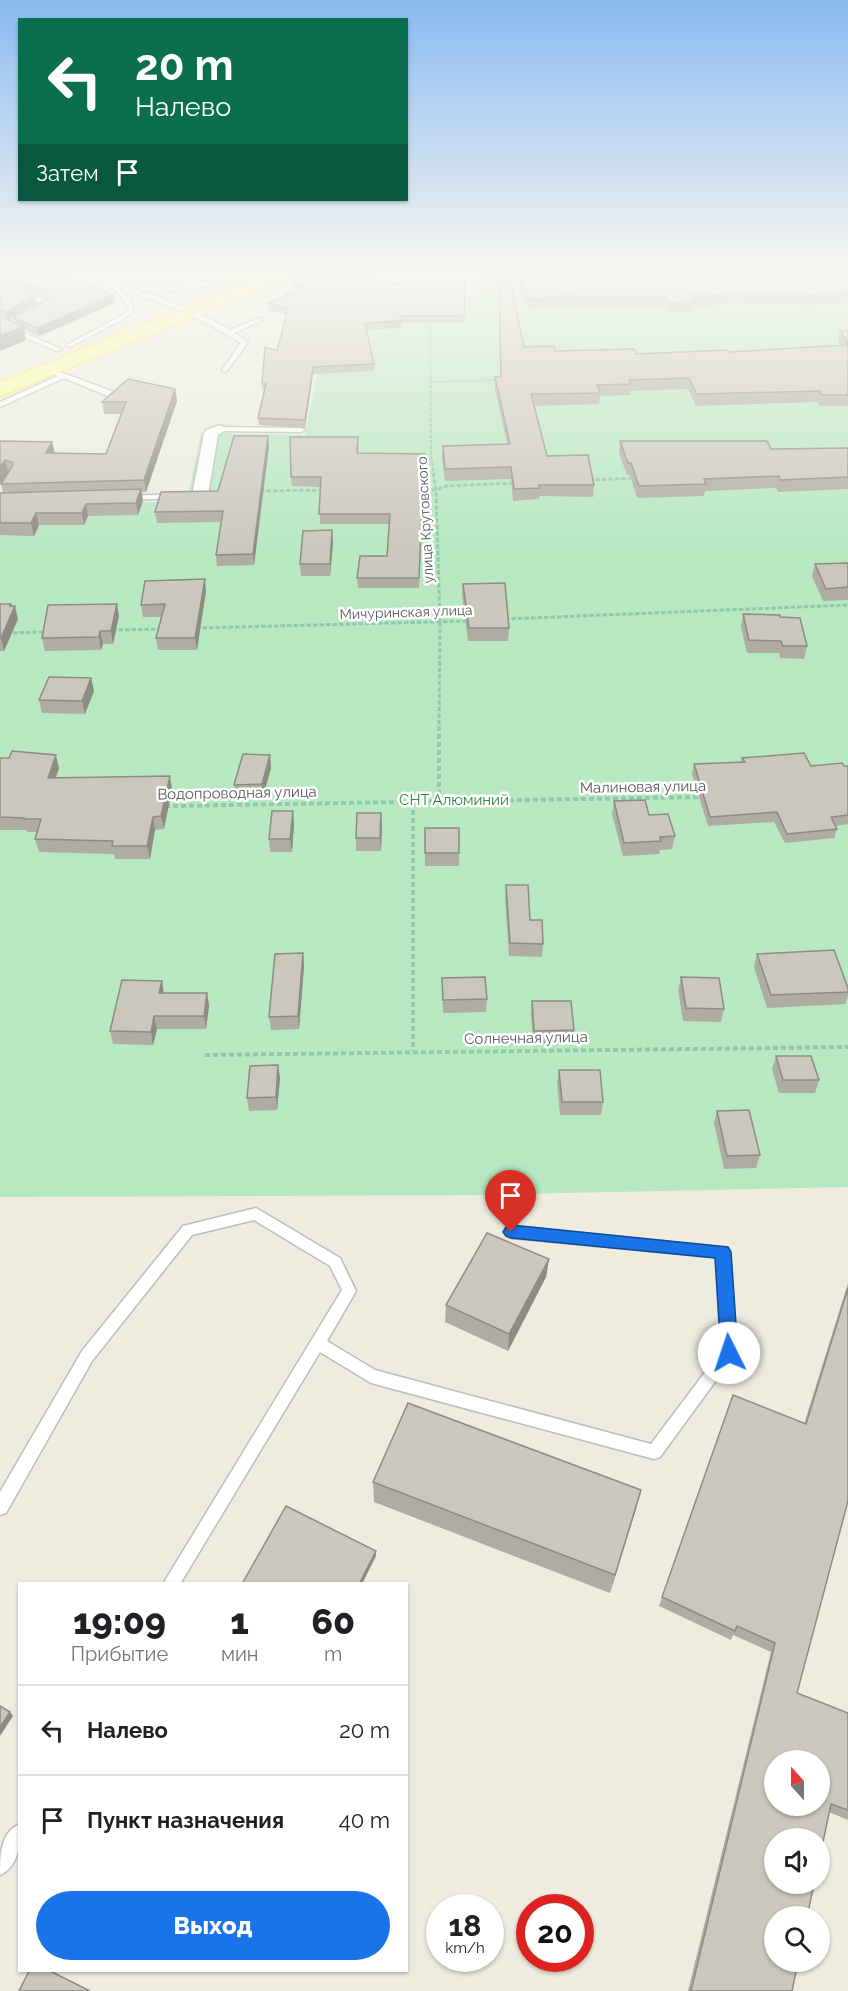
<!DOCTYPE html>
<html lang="ru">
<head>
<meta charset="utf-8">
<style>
  :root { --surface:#fff; --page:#f6f6f6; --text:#202124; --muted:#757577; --line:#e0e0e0; --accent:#1a73e8 }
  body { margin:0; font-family:Raleway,sans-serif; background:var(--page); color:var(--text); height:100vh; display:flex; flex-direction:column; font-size:22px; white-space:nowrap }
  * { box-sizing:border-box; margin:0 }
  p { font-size:20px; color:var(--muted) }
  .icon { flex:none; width:33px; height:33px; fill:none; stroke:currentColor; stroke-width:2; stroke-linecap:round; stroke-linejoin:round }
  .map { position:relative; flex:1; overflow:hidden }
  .sheet { position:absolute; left:18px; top:1582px; width:390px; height:390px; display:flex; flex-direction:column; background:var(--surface); border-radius:0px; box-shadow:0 2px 4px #0004 }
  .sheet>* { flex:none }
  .guide { position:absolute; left:18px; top:18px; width:390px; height:183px; border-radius:0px; box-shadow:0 2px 4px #0004; background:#0b6e4f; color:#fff; overflow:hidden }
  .needle { width:39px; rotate:339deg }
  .buttons { position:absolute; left:764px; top:1750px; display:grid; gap:12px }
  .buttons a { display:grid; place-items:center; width:66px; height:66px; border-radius:50%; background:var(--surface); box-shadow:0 2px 4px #0004; font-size:30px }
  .speed { position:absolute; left:426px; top:1894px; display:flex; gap:12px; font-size:30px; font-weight:700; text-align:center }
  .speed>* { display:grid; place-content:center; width:78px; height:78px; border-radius:50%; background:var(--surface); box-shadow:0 2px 4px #0004; line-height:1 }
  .speed small { font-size:15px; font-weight:400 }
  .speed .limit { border:9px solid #d22; background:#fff; color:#111 }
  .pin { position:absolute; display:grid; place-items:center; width:51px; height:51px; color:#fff; margin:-62px -26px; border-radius:50% 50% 50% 0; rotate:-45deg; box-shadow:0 0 6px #0007 }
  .pin .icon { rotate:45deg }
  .me { position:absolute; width:66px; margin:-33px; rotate:356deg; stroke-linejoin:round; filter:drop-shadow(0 0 4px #0008) }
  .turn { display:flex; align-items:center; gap:21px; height:126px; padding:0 18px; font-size:27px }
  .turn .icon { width:78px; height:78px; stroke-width:2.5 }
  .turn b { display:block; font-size:42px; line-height:51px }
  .then { display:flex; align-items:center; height:57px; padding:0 18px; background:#0003; gap:12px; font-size:22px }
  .eta { display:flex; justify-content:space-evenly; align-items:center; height:102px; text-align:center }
  .eta b { font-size:36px; font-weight:800; line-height:42px }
  .cta { display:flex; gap:12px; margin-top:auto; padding:12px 18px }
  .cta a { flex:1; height:69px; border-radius:36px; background:var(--accent); color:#fff; font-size:24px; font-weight:800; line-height:69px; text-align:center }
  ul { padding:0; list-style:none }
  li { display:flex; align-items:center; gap:18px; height:90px; padding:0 18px; border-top:2px solid var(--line) }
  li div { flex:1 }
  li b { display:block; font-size:22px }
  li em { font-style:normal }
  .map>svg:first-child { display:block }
</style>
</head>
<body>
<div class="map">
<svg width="848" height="1991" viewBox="0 0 848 1991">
  <rect width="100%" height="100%" fill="#edecde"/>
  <!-- green -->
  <path fill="#b7e8c0" d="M 481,271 L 848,271 L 848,1187 L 474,1195 L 0,1197 L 0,507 L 187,501 L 201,433 L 305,435 L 331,300 L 473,295 Z"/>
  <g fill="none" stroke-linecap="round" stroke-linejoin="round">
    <!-- service casing -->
    <g stroke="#bcbdc4" stroke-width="3">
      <g id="service">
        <path d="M 68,271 L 77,271 C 129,287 182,302 230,330 L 260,318 L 265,319 L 234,333 L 248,342 L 227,371 L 225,372 L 222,370 L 241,343 C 203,319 162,302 119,288 L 130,299 L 134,310 L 127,317 L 70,347 L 67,345 L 68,344 L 123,315 L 129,309 C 113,276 94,286 68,271 Z"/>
        <path d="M 244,271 L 253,271 C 234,282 160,298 141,289 L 144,287 C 179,288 211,282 244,271 Z"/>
        <path d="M 349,271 C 381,269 428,294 456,273 L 461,274 C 457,278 452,283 446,284 C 426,288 365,280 349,271 Z"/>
        <path d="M 19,291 L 23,291 L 50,303 L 7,327 L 3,327 L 3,325 L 42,303 L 19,293 Z"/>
        <path d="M 10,327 L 61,349 L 62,350 L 57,351 L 8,330 L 7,329 Z"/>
        <path d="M 47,367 L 119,394 L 120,396 L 113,398 L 64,378 L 0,407 L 0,402 L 58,376 L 45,370 L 44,369 Z"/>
        <path d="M 217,427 L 301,428 L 305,430 L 301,432 L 220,431 L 216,429 Z"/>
        <path d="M 176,494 L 180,496 L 179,498 L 127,500 L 123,498 L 127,496 Z"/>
        <path d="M 256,1208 L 340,1258 L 356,1291 L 327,1341 L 375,1370 L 651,1444 L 721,1351 L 716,1257 L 511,1238 L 506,1236 L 504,1232 L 506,1228 L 511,1226 L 728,1248 L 730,1252 L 736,1353 L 660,1457 L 654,1459 L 371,1383 L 320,1352 L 180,1584 L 163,1584 L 342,1290 L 330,1266 L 254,1220 L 192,1235 L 92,1361 L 6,1513 L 0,1515 L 0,1492 L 82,1351 L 183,1226 Z"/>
        <path d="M 20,1824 C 20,1842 20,1866 0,1875 C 0,1856 0,1832 20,1824 Z"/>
      </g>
    </g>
    <!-- minor casing -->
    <g stroke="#bcbdc4" stroke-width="3">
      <path id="minor" d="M 220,425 L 227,429 L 218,435 L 208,495 L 206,498 L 194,498 L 192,495 L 204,433 L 206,430 Z"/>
    </g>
    <!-- primary casing -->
    <g stroke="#ffec45" stroke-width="3">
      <path id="primary" d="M 275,271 L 297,271 L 295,275 L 0,396 L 0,383 Z"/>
    </g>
    <!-- path-far2 -->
    <g stroke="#90c9aa" stroke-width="2" stroke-dasharray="4 1.5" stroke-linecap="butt">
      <path d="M 510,297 L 526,296"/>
      <path d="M 462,299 L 502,297"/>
      <path d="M 430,319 L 431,457 L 434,475"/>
      <path d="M 432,382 L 499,380"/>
    </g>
    <!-- path-far1 -->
    <g stroke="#90c9aa" stroke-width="3" stroke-dasharray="4.5 2" stroke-linecap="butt">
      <path d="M 433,473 L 436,490 L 440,622 L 439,732"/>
      <path d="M 589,480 L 636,478"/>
      <path d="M 425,490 L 436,490 L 446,486 L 516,483"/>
      <path d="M 260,491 L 325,490"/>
      <path d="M 505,619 L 848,605"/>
      <path d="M 196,628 L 470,621"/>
      <path d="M 112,630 L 161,629"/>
      <path d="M 0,633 L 47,632"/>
    </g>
    <!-- path -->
    <g stroke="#90c9aa" stroke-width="4" stroke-dasharray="5 3" stroke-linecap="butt">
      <path d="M 413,802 L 413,1051"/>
      <path d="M 439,803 L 439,730"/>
      <path d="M 165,806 L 703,797"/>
      <path d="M 205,1055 L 848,1047"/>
    </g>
    <!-- service -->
    <use href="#service" fill="#fff" fill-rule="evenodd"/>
    <!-- minor -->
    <use href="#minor" fill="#fff" fill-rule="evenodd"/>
    <!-- primary -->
    <use href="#primary" fill="#fdffa1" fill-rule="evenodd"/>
  </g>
  <!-- wall -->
  <g fill="#aeaca3">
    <path d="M 0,271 L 115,303 L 39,336 L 24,330 L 26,340 L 0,351 L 0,316 L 14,323 L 13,318 L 47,299 L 1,280 L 0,280 Z"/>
    <path d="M 562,271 L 848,271 L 848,303 L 810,305 L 726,303 L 725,305 L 693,306 L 693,312 L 667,313 L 665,307 L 558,306 L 558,308 L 528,309 L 520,288 L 520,278 L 530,277 L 530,275 L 563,273 Z"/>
    <path d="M 0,281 L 35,295 L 37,303 L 7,320 L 0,316 Z"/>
    <path d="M 292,281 L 370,284 L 465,281 L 464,323 L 401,323 L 401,328 L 366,330 L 374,364 L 374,371 L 313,374 L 305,428 L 259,425 L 258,418 L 264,391 L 263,391 L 262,384 L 277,351 L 287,315 L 268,310 L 268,303 L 297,289 L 293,288 Z"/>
    <path d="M 499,283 L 524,347 L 555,351 L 637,354 L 728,352 L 840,346 L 838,342 L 840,331 L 848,331 L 848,406 L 820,406 L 817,402 L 696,406 L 688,389 L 630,391 L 630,395 L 600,396 L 599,404 L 534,406 L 547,456 L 594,485 L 593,497 L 540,496 L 539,499 L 513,501 L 511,479 L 445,481 L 442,458 L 443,446 L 507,444 L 495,389 L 495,377 L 500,377 Z"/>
    <path d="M 175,389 L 177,401 L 146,492 L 142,492 L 143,501 L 138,515 L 88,516 L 84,525 L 39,525 L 34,536 L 0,535 L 0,493 L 3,493 L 1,484 L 9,472 L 8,472 L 0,484 L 0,441 L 54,453 L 106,454 L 122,414 L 104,414 L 102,402 Z"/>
    <path d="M 620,441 L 771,449 L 848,448 L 848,489 L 778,492 L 776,488 L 705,491 L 704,496 L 637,498 L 630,475 L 627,475 L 619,453 Z"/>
    <path d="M 269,446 L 254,565 L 217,566 L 216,555 L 222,522 L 157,523 L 155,512 L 218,491 Z"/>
    <path d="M 359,446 L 358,453 L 430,506 L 430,516 L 422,516 L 419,588 L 358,588 L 357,578 L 387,556 L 389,524 L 320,524 L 320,487 L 292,486 L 291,477 Z"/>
    <path d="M 332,530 L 333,543 L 330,576 L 301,576 L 300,564 Z"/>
    <path d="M 848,563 L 848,600 L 823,601 L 812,576 L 815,564 Z"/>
    <path d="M 463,584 L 509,628 L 508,641 L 468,641 L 462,596 Z"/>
    <path d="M 206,591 L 197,650 L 158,650 L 156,638 L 162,617 L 143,617 L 141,605 Z"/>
    <path d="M 0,604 L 11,604 L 18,619 L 4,651 L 0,651 Z"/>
    <path d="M 743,614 L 780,617 L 807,646 L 804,659 L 780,658 L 779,653 L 747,653 L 741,627 Z"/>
    <path d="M 119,616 L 113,644 L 103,644 L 101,650 L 45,651 L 42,638 Z"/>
    <path d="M 91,678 L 94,691 L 85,714 L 42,713 L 39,700 Z"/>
    <path d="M 270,755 L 271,768 L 263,797 L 236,798 L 234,785 Z"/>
    <path d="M 0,758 L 59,768 L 56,778 L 172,789 L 164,829 L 155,830 L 150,859 L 115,859 L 114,854 L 39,852 L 35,839 L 37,832 L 27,832 L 27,830 L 0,830 Z"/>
    <path d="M 742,758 L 811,766 L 848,766 L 848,824 L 836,826 L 837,829 L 834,838 L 785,843 L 774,822 L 708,826 L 692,774 L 694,764 L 741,762 Z"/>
    <path d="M 614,801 L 649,815 L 675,836 L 672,849 L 660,850 L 659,854 L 623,856 L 612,814 Z"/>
    <path d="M 293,811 L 294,824 L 292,852 L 270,852 L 269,839 Z"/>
    <path d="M 382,826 L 381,851 L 356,851 L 356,838 Z"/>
    <path d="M 425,828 L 459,853 L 459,866 L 425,866 Z"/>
    <path d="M 506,885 L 530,920 L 543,944 L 542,957 L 509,956 L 505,898 Z"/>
    <path d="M 303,953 L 304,966 L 299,1029 L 271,1030 L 269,1017 Z"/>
    <path d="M 757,954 L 848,988 L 848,996 L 845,1004 L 767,1008 L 754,967 Z"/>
    <path d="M 681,977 L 724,1009 L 721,1022 L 683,1021 L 678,990 Z"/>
    <path d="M 442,978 L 487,999 L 486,1012 L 443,1013 Z"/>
    <path d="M 164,993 L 207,993 L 209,1006 L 206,1029 L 157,1029 L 153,1045 L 113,1044 L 110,1031 Z"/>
    <path d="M 532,1001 L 574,1030 L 573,1043 L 533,1044 L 531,1014 Z"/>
    <path d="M 776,1056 L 819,1080 L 815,1093 L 779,1093 L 772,1069 Z"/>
    <path d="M 278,1065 L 280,1078 L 277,1110 L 249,1111 L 247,1098 Z"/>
    <path d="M 559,1070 L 603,1102 L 601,1115 L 560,1115 L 557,1083 Z"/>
    <path d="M 717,1111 L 760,1155 L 756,1168 L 724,1169 L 714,1123 Z"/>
    <path d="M 549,1259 L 546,1277 L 508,1351 L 445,1322 L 446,1305 Z"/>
    <path d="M 848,1283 L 848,1501 L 797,1693 L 848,1713 L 848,1820 L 829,1812 L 792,1991 L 688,1991 L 771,1652 L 733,1635 L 731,1640 L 659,1606 L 733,1395 L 804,1424 Z"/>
    <path d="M 373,1482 L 636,1509 L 610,1593 L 374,1502 Z"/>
  </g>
  <!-- shaded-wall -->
  <g fill="#8d8c84">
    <path d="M 35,295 L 37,303 L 7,320 L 6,312 Z"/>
    <path d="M 114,295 L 115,303 L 39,336 L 37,328 Z"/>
    <path d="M 24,327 L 26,340 L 0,351 L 0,336 Z"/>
    <path d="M 313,367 L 313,374 L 305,428 L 305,420 Z"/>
    <path d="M 175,389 L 177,401 L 146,492 L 144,480 Z"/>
    <path d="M 268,436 L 269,446 L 254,565 L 253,554 Z"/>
    <path d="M 52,442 L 55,454 L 46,453 Z"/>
    <path d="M 5,460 L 8,472 L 0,484 L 0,467 Z"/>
    <path d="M 141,489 L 143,501 L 138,515 L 136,503 Z"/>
    <path d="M 86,504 L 88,516 L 84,525 L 82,513 Z"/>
    <path d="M 36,513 L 39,525 L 34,536 L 31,523 Z"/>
    <path d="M 332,530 L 333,543 L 330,576 L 330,564 Z"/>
    <path d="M 205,579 L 206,591 L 197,650 L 195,638 Z"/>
    <path d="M 11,604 L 13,611 L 15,606 L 18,619 L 4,651 L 1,638 Z"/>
    <path d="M 117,604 L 119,616 L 113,644 L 111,631 Z"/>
    <path d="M 100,631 L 103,644 L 101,650 L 99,637 Z"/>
    <path d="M 91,678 L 94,691 L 85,714 L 82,701 Z"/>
    <path d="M 56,755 L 59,768 L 51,791 L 48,778 Z"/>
    <path d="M 270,755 L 271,768 L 263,797 L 262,784 Z"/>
    <path d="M 170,776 L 172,789 L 164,829 L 161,816 Z"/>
    <path d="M 293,811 L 294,824 L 292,852 L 290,839 Z"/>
    <path d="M 381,813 L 382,826 L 381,851 L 380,838 Z"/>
    <path d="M 153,817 L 155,830 L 150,859 L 147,846 Z"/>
    <path d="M 303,953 L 304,966 L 299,1029 L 298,1016 Z"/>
    <path d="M 162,981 L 164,994 L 159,993 Z"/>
    <path d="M 207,993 L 209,1006 L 206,1029 L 204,1016 Z"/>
    <path d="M 154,1016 L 157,1029 L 153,1045 L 151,1032 Z"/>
    <path d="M 278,1065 L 280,1078 L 277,1110 L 276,1097 Z"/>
    <path d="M 549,1259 L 546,1277 L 508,1351 L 509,1334 Z"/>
    <path d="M 641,1490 L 636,1509 L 610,1593 L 615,1575 Z"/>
    <path d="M 376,1551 L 376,1556 L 362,1584 L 359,1584 Z"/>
    <path d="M 10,1712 L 13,1716 L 0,1736 L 0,1727 Z"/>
  </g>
  <!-- building -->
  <g fill="#cac8bd" stroke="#8d8c84" stroke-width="1.5" fill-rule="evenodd">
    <path d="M 0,271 L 51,271 L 114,295 L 37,328 L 13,318 L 49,298 L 49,293 L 0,272 Z"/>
    <path d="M 317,271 L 362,271 L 370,274 L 370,284 L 465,281 L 464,316 L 400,316 L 401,321 L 365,323 L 374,364 L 313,367 L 305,420 L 258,418 L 266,384 L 262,384 L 265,347 L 277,351 L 288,309 L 268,303 L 305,286 L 292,281 Z"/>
    <path d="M 565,271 L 848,271 L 848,293 L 812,295 L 725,293 L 727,295 L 691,296 L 694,302 L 668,303 L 666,297 L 558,296 L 559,298 L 529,299 L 520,278 L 531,277 L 530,275 L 566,273 Z"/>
    <path d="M 0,281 L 35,295 L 6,312 L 0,309 Z"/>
    <path d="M 510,281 L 524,347 L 554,346 L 555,351 L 634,349 L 637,354 L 727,350 L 728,352 L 848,345 L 848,395 L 822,395 L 820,391 L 697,394 L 689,378 L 629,380 L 631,384 L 597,385 L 600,393 L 531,394 L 547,456 L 588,455 L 594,485 L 539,485 L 540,488 L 514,489 L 511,467 L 445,469 L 443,446 L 510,444 L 495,377 L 501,377 L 499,283 Z"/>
    <path d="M 0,316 L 24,327 L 0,336 Z"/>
    <path d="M 840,331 L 848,331 L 848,344 Z"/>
    <path d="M 128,379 L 175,389 L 144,480 L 1,484 L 13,465 L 12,462 L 5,460 L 0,467 L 0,441 L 52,442 L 46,453 L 106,454 L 126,402 L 102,402 Z"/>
    <path d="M 234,436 L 268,436 L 253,554 L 216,555 L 223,511 L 155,512 L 161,492 L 218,491 Z"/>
    <path d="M 290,437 L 358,437 L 357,453 L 425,454 L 430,506 L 422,506 L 419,578 L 357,578 L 360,556 L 387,556 L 390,514 L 319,514 L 321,477 L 291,477 Z"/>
    <path d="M 620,441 L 767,441 L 771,449 L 848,448 L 848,477 L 780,480 L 779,476 L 704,479 L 706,484 L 639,486 L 631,463 L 628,463 Z"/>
    <path d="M 141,489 L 136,503 L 86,504 L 82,513 L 36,513 L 31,523 L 0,523 L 0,493 Z"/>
    <path d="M 332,530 L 330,564 L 300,564 L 303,531 Z"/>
    <path d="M 848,563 L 848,587 L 826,589 L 815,564 Z"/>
    <path d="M 205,579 L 195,638 L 156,638 L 165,604 L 141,605 L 145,581 Z"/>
    <path d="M 505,583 L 509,628 L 469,628 L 463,584 Z"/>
    <path d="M 0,604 L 11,604 L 10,606 L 15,606 L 1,638 L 0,638 Z"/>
    <path d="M 117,604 L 111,631 L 100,631 L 99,637 L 42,638 L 48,605 Z"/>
    <path d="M 743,614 L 780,615 L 780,617 L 800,618 L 807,646 L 783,646 L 781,641 L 749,640 Z"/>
    <path d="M 49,677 L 91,678 L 82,701 L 39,700 Z"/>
    <path d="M 12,751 L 56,755 L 48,778 L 170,776 L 161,816 L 153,817 L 147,846 L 112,846 L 113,841 L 35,839 L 41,819 L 24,819 L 24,818 L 0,817 L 0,758 L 9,758 Z"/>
    <path d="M 804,753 L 811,766 L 842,763 L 844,766 L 848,766 L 848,815 L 831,817 L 837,829 L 787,834 L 777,812 L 710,817 L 694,764 L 745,762 L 742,758 Z"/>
    <path d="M 243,754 L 270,755 L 262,784 L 234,785 Z"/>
    <path d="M 645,800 L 649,815 L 668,814 L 675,836 L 660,837 L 661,841 L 624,843 L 614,801 Z"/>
    <path d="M 272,811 L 293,811 L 290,839 L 269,839 Z"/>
    <path d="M 357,813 L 381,813 L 380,838 L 356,838 Z"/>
    <rect x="425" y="828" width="34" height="25"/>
    <path d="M 506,885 L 528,885 L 530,920 L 542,920 L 543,944 L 510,943 Z"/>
    <path d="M 834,950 L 848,988 L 848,992 L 771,995 L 757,954 Z"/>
    <path d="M 303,953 L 298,1016 L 269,1017 L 275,954 Z"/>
    <path d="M 485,977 L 487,999 L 443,1000 L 442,978 Z"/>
    <path d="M 681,977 L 719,978 L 724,1009 L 686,1008 Z"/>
    <path d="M 122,980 L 162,981 L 159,993 L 207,993 L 204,1016 L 154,1016 L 151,1032 L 110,1031 Z"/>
    <path d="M 532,1001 L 571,1001 L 574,1030 L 534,1031 Z"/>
    <path d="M 776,1056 L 811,1056 L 819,1080 L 783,1080 Z"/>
    <path d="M 278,1065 L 276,1097 L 247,1098 L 250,1066 Z"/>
    <path d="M 559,1070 L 600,1070 L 603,1102 L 562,1102 Z"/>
    <path d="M 749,1110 L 760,1155 L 727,1156 L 717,1111 Z"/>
    <path d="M 487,1233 L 549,1259 L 509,1334 L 446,1305 Z"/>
    <path d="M 848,1288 L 848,1501 L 797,1693 L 848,1713 L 848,1810 L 831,1804 L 819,1861 L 819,1839 L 774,1839 L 774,1884 L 814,1884 L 807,1917 L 774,1917 L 774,1962 L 798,1962 L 792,1991 L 691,1991 L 775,1643 L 737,1626 L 735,1631 L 662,1597 L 733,1395 L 806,1424 ZM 774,1761 L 819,1761 L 819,1806 L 774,1806 Z"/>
    <path d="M 408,1403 L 641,1490 L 615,1575 L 373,1482 Z"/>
    <path d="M 286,1506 L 376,1551 L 359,1584 L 242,1584 Z"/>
    <path d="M 0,1706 L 10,1712 L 0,1727 Z"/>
    <path d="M 29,1971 L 50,1971 L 90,1991 L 19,1991 Z"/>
  </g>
  <!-- sky -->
  <linearGradient id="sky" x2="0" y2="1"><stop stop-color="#89baf1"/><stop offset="0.49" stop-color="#f7f6f0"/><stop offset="1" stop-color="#f7f6f0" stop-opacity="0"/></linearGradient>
  <rect width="848" height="550" fill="url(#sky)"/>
  <!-- route -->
  <path fill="#1a73e8" stroke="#114b97" stroke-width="1.5" d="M 511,1225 L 728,1247 L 731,1252 L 738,1353 L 735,1358 L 729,1360 L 723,1358 L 721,1353 L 715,1258 L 511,1238 L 506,1236 L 503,1232 L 506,1227 Z"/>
  <g text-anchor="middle" stroke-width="5" stroke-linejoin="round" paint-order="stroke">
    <!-- far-street labels -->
    <g font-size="14" fill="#575a61" stroke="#fff">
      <text transform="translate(425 520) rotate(-93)" y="5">улица Крутовского</text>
      <text transform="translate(406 612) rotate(-2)" y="5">Мичуринская улица</text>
    </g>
    <!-- street labels -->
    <g font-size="15" fill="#575a61" stroke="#fff">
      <text transform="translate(643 787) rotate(-1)" y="5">Малиновая улица</text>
      <text transform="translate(237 793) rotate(-1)" y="5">Водопроводная улица</text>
      <text transform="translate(526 1038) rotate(-1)" y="5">Солнечная улица</text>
    </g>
    <!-- park labels -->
    <g font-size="15" fill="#2c8540" stroke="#fff">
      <text x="454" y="805">СНТ Алюминий</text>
    </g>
  </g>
</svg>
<div class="buttons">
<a><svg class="needle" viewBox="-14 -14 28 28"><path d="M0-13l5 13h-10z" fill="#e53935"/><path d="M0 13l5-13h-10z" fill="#757577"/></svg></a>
<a><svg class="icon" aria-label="sound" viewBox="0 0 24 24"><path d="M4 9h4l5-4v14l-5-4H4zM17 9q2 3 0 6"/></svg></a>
<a><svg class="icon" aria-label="search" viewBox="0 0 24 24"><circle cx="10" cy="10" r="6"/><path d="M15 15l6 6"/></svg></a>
</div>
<div class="speed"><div>18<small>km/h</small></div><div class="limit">20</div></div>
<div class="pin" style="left:511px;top:1232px;background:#d93025"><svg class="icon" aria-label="arrive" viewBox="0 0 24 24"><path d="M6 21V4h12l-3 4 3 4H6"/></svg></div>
<svg class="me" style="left:729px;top:1353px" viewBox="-20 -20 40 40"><circle r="19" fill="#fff"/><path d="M0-13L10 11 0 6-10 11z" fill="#1a73e8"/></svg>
<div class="guide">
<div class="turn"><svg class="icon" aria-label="left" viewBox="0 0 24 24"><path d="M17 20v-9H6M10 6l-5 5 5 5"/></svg><div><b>20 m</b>Налево</div></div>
<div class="then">Затем<svg class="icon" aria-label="arrive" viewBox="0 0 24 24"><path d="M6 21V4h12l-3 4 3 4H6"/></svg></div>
</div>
<section class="sheet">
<div class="eta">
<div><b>19:09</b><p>Прибытие</p></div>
<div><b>1</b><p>мин</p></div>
<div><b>60</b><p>m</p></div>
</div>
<ul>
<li><svg class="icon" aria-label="left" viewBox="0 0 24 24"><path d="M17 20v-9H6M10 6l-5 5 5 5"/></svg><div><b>Налево</b></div><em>20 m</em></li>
<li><svg class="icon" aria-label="arrive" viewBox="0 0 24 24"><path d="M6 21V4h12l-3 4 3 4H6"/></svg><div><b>Пункт назначения</b></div><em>40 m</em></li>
</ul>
<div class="cta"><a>Выход</a></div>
</section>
</div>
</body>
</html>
